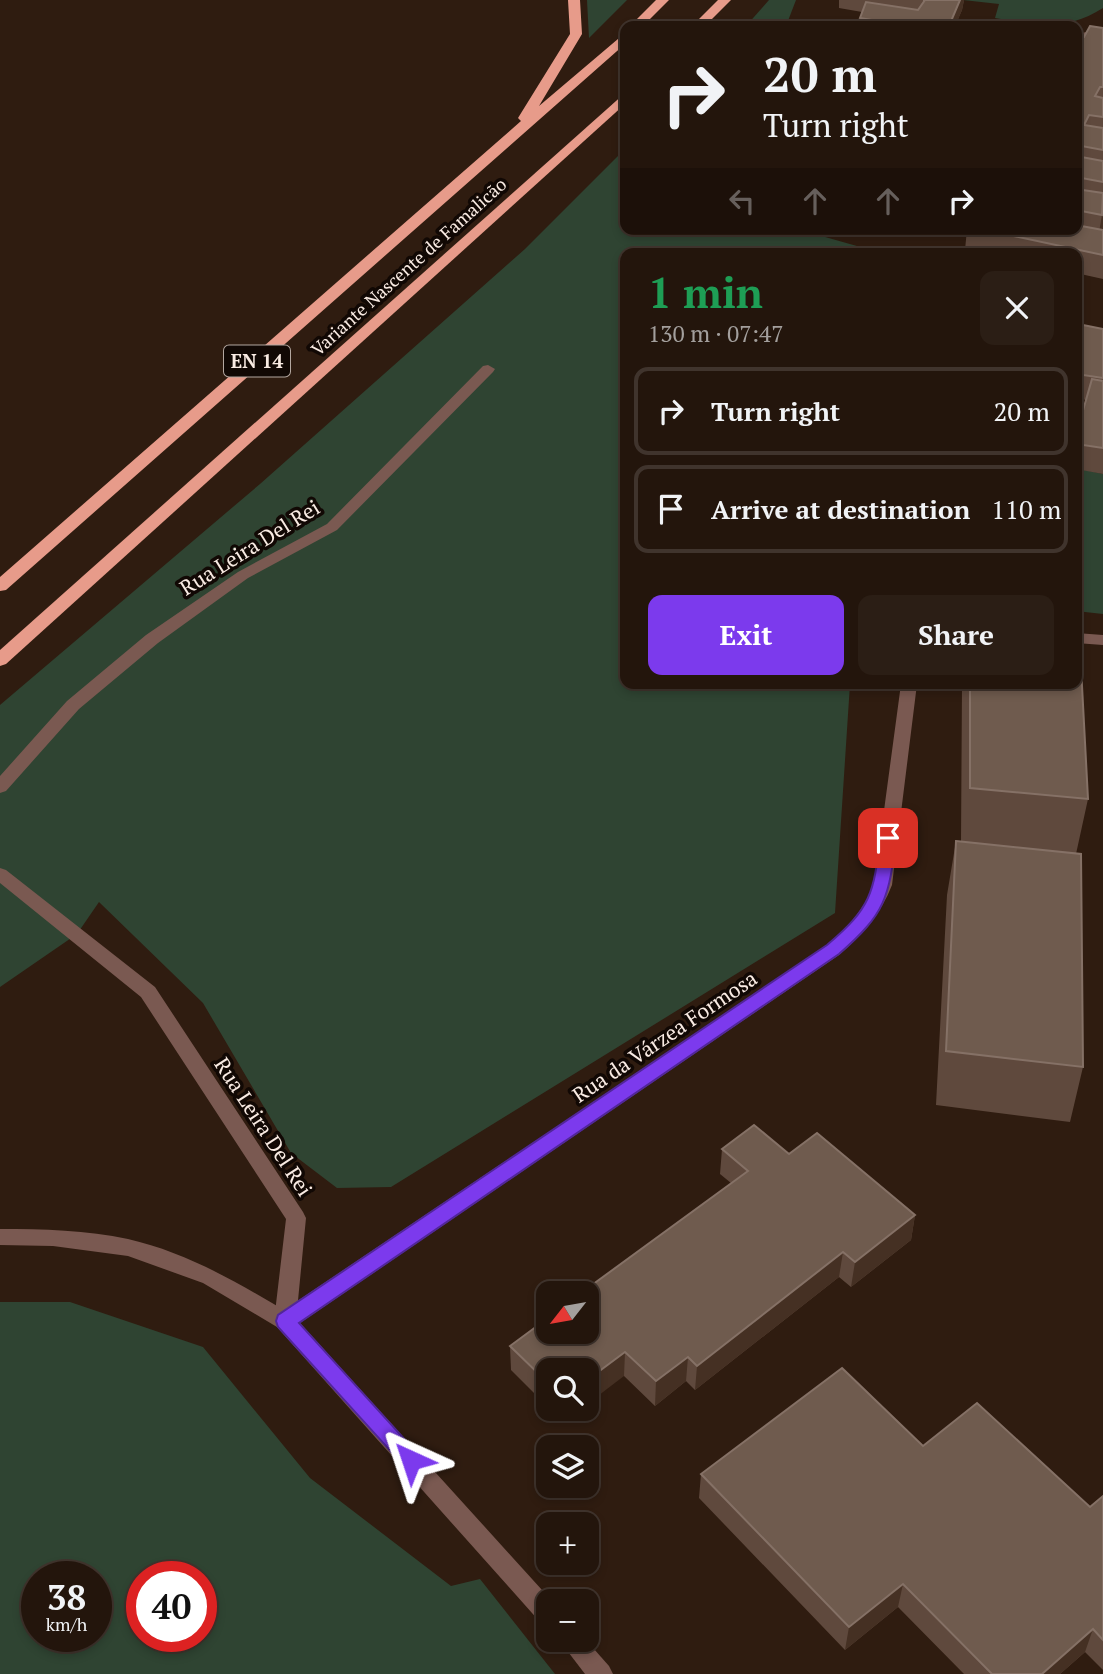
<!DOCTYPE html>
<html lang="en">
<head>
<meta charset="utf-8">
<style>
  :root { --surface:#23150c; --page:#2b1e15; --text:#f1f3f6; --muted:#a39f9d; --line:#40342d; --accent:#7c3aed }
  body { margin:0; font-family:"PT Serif",serif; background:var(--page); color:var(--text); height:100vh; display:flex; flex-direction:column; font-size:26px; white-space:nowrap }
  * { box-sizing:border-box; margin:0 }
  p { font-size:23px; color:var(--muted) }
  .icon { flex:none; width:38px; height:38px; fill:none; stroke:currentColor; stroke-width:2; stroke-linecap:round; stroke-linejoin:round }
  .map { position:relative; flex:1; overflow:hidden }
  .side { position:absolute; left:620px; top:248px; width:462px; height:441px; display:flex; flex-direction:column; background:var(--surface); border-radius:14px; box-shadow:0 4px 10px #0003,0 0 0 2px var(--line) }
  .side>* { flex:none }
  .hud { position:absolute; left:620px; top:21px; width:462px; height:214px; border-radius:14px; box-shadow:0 4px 10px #0003,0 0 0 2px var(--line); background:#23150c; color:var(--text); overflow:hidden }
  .needle { width:46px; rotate:239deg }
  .tools { position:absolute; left:536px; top:1281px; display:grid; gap:14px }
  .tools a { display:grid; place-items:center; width:63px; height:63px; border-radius:14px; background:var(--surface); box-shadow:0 4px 10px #0003,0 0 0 2px var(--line); font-size:35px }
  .speed { position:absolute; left:21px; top:1561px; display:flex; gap:14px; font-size:35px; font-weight:700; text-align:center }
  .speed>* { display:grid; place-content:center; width:91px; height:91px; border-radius:50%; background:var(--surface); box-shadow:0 4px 10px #0003,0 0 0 2px var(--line); line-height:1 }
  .speed small { font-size:18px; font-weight:400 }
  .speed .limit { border:10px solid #d22; background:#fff; color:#111 }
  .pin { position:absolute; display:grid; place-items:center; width:60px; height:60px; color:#fff; margin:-30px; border-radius:14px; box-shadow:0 4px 10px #0006 }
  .me { position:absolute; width:77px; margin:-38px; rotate:318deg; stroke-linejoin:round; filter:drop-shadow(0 0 5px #0008) }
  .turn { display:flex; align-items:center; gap:24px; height:147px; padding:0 28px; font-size:32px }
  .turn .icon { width:91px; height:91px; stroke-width:2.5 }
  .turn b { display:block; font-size:49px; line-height:60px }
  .lanes { display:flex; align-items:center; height:66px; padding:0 28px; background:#0003; justify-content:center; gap:35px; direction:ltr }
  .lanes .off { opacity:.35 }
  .round { display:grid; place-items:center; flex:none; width:74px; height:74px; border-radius:14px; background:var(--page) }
  .overview { display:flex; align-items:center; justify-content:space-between; height:119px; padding:0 28px }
  h1 { font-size:42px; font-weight:800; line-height:52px; color:#1e9e55 }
  .cta { display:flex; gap:14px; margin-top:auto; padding:14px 28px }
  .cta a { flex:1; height:80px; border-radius:14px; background:var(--accent); color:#fff; font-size:28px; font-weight:800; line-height:80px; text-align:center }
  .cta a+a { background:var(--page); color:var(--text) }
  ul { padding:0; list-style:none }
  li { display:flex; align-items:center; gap:21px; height:88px; margin:0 14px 10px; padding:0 14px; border:4px solid var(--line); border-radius:14px }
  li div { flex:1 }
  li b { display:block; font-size:26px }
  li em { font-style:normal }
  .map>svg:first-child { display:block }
</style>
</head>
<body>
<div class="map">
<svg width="1103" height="1674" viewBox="0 0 1103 1674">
  <rect width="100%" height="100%" fill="#2f1c10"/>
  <!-- green -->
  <g fill="#2f4432" fill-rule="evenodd">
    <path d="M 587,0 L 627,0 L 589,38 Z"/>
    <path d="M 769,0 L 796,0 L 786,26 L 746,26 Z"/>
    <path d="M 963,0 L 1103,0 L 1103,8 C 1065,32 1037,25 995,18 L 999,4 Z"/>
    <path d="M 625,149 L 625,229 L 797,229 L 885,254 L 625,254 L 625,684 L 850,684 L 835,913 L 391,1187 L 337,1188 L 291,1153 L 203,1003 L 99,902 L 77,934 L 0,987 L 0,705 L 260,484 L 525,249 Z"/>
    <path d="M 1076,468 L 1103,474 L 1103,614 L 1076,611 Z"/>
    <path d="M 0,1302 L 70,1302 L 203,1347 L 310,1478 L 451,1586 L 480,1579 L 555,1674 L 0,1674 ZM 37,1577 L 96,1577 L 96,1636 L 37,1636 ZM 142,1577 L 201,1577 L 201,1636 L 142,1636 Z"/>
  </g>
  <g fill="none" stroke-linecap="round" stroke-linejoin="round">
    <!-- minor -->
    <g fill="#7a5951" fill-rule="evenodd">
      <path d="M 1103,29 L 1103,35 L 1076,40 L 1076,34 Z"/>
      <path d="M 930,229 L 943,229 L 940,236 L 935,237 L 929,233 Z"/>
      <path d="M 488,365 L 495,369 L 493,372 L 337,530 L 248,578 L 158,643 L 79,709 L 6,791 L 0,793 L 0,776 L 67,701 L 146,635 L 238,572 L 327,524 L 483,366 Z"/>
      <path d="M 0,868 L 6,870 L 155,987 L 303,1212 L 306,1218 L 296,1321 L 293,1327 L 285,1330 L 277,1327 L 274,1321 L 286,1219 L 141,997 L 0,883 Z"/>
    </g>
    <!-- tertiary -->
    <g fill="#7a5951" fill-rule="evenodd">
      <path d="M 1076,633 L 1103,635 L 1103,645 L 1076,643 Z"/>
      <path d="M 901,684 L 917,684 L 892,885 C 881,914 862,935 839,955 L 300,1323 L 552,1601 L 548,1601 L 548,1625 L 540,1622 L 277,1327 L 203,1283 L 128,1256 L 53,1246 L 0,1245 L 0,1229 C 43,1229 87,1230 128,1239 C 185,1252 235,1281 284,1310 L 827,945 C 847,928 864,910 874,885 Z"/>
      <path d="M 559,1640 L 586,1640 L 609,1666 L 613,1674 L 585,1674 Z"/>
    </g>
    <!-- trunk -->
    <g fill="#e79b8a" fill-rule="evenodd">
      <path d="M 568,0 L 580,0 L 582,34 L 539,106 L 625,33 L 625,44 L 6,590 L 0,591 L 0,577 L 521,121 L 518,118 L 570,34 Z"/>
      <path d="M 656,0 L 669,0 L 643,26 L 630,26 Z"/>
      <path d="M 718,0 L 731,0 L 705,26 L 692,26 Z"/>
      <path d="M 625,93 L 625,104 L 6,664 L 0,666 L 0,650 Z"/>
    </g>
  </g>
  <!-- wall -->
  <g fill="#5f493d">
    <path d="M 839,0 L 964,0 L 962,10 L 955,26 L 859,26 L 860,18 L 862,12 L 839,8 Z"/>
    <path d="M 1103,28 L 1103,227 L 1102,230 L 1103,230 L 1103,279 L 1076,273 L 1076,254 L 984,254 L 965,250 L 967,229 L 1076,229 L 1076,36 L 1084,37 Z"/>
    <path d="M 1103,329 L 1103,474 L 1076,469 L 1076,435 L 1086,400 L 1076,398 L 1076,330 Z"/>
    <path d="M 962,684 L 1076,684 L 1088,799 L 1076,854 L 1083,1067 L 1070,1122 L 936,1105 L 947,895 L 956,841 L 961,841 Z"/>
    <path d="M 722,1149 L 789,1154 L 915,1215 L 911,1240 L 851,1287 L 839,1277 L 695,1390 L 686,1381 L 655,1406 L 624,1376 L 548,1370 L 548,1407 L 511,1370 L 510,1346 L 731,1183 L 720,1174 Z"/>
    <path d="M 550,1409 L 582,1409 L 564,1423 Z"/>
    <path d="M 923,1446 L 1090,1507 L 1103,1496 L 1103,1670 L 1085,1652 L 1060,1674 L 964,1674 L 898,1607 L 845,1650 L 699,1498 L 701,1474 Z"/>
  </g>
  <!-- shaded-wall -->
  <g fill="#453023">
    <path d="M 960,0 L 964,0 L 962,10 L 955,26 L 949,26 Z"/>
    <path d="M 1103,214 L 1103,227 L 1098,238 L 1102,215 Z"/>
    <path d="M 915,1215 L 911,1240 L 851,1287 L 855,1262 Z"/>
    <path d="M 843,1252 L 839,1277 L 695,1390 L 697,1366 Z"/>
    <path d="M 625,1352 L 624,1376 L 586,1405 L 586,1381 Z"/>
    <path d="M 688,1357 L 686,1381 L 655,1406 L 656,1381 Z"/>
    <path d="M 564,1409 L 582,1409 L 564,1423 Z"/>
    <path d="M 903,1584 L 898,1607 L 845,1650 L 849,1627 Z"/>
    <path d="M 1093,1629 L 1085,1652 L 1060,1674 L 1042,1674 Z"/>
  </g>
  <!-- building -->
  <g fill="#6f5b4e" stroke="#857166" stroke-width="2">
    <path d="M 923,0 L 960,0 L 949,26 L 907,26 L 860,18 L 866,2 L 918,10 L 925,0 Z"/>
    <path d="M 1090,26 L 1103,28 L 1103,87 L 1100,87 L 1095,96 L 1103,98 L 1103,117 L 1089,115 L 1084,125 L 1103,128 L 1103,150 L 1076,145 L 1076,36 L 1084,37 Z"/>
    <path d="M 1076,156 L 1103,161 L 1103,182 L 1076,177 Z"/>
    <path d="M 1076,189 L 1103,193 L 1102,215 L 1076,210 Z"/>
    <path d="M 1076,225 L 1103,230 L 1103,255 L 981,229 L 1076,229 Z"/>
    <path d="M 1078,324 L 1103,329 L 1103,378 L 1076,374 L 1076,330 Z"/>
    <path d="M 1092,379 L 1103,381 L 1103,448 L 1076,444 L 1076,435 Z"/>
    <path d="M 1076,629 L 1079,629 L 1088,799 L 970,788 L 970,684 L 1076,684 Z"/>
    <path d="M 956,841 L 1081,854 L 1083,1067 L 946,1051 Z"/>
    <path d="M 754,1125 L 789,1154 L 817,1133 L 915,1215 L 855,1262 L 843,1252 L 697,1366 L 688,1357 L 656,1381 L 625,1352 L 586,1381 L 586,1370 L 548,1370 L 548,1383 L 510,1346 L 548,1318 L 548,1332 L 586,1332 L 586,1293 L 581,1293 L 748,1171 L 722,1149 Z"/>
    <path d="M 842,1368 L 923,1446 L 977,1403 L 1090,1507 L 1103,1496 L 1103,1640 L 1093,1629 L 1042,1674 L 992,1674 L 903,1584 L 849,1627 L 701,1474 Z"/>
  </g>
  <!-- route -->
  <path fill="#7c3aed" stroke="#51269a" stroke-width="2" d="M 888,832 L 896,838 C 889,898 886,913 839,954 L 299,1323 L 418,1454 L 421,1460 L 418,1466 L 411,1469 L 404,1466 L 278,1327 L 276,1321 L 278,1315 L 827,945 C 871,908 874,893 880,838 Z"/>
  <g text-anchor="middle" stroke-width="7" stroke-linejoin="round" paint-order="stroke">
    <!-- far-street labels -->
    <g font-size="18" fill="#f9ebe3" stroke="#110804">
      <text transform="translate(409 267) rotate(-42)" y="6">Variante Nascente de Famalicão</text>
    </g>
    <!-- shield labels -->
    <rect fill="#110804" stroke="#b3a7a0" stroke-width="2" x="224" y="345.5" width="66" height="31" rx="5"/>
    <g font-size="19" font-weight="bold" fill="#f9ebe3">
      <text x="257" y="368">EN 14</text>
    </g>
    <!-- street labels -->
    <g font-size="21" fill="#f9ebe3" stroke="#110804">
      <text transform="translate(250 548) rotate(-32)" y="7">Rua Leira Del Rei</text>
      <text transform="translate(665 1037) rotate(-34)" y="7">Rua da Várzea Formosa</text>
      <text transform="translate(263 1127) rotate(57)" y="7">Rua Leira Del Rei</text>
    </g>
  </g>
</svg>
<div class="tools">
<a><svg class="needle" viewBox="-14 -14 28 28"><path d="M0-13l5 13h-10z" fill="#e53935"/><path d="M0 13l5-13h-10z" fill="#a39f9d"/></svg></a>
<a><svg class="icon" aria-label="search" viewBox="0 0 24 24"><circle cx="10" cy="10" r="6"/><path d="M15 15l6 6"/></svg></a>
<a><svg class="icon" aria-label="layers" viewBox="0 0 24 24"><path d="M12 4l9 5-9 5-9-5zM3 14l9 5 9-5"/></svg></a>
<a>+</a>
<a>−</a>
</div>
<div class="speed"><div>38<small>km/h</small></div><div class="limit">40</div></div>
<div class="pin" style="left:888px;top:838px;background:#d93025"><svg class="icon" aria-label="arrive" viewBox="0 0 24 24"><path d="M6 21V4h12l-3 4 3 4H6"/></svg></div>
<svg class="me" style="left:411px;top:1460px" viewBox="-20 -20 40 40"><path d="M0-17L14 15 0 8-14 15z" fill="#7c3aed" stroke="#fff" stroke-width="4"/></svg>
<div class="hud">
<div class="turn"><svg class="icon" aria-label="right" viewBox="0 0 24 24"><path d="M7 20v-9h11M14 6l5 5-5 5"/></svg><div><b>20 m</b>Turn right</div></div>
<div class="lanes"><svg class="icon off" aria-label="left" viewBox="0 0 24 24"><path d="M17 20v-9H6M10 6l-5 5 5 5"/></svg><svg class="icon off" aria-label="ahead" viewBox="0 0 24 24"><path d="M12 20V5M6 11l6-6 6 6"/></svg><svg class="icon off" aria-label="ahead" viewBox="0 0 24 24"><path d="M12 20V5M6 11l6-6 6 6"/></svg><svg class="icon" aria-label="right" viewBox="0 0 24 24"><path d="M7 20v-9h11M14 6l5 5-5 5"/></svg></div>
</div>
<section class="side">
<div class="overview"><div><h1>1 min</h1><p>130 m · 07:47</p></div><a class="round"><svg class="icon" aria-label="close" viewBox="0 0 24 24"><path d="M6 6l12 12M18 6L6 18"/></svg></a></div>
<ul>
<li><svg class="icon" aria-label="right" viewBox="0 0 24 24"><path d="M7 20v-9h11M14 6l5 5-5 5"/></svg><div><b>Turn right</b></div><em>20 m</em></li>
<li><svg class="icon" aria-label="arrive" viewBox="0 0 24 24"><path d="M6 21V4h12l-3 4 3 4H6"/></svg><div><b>Arrive at destination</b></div><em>110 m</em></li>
</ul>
<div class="cta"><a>Exit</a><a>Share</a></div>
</section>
</div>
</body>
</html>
